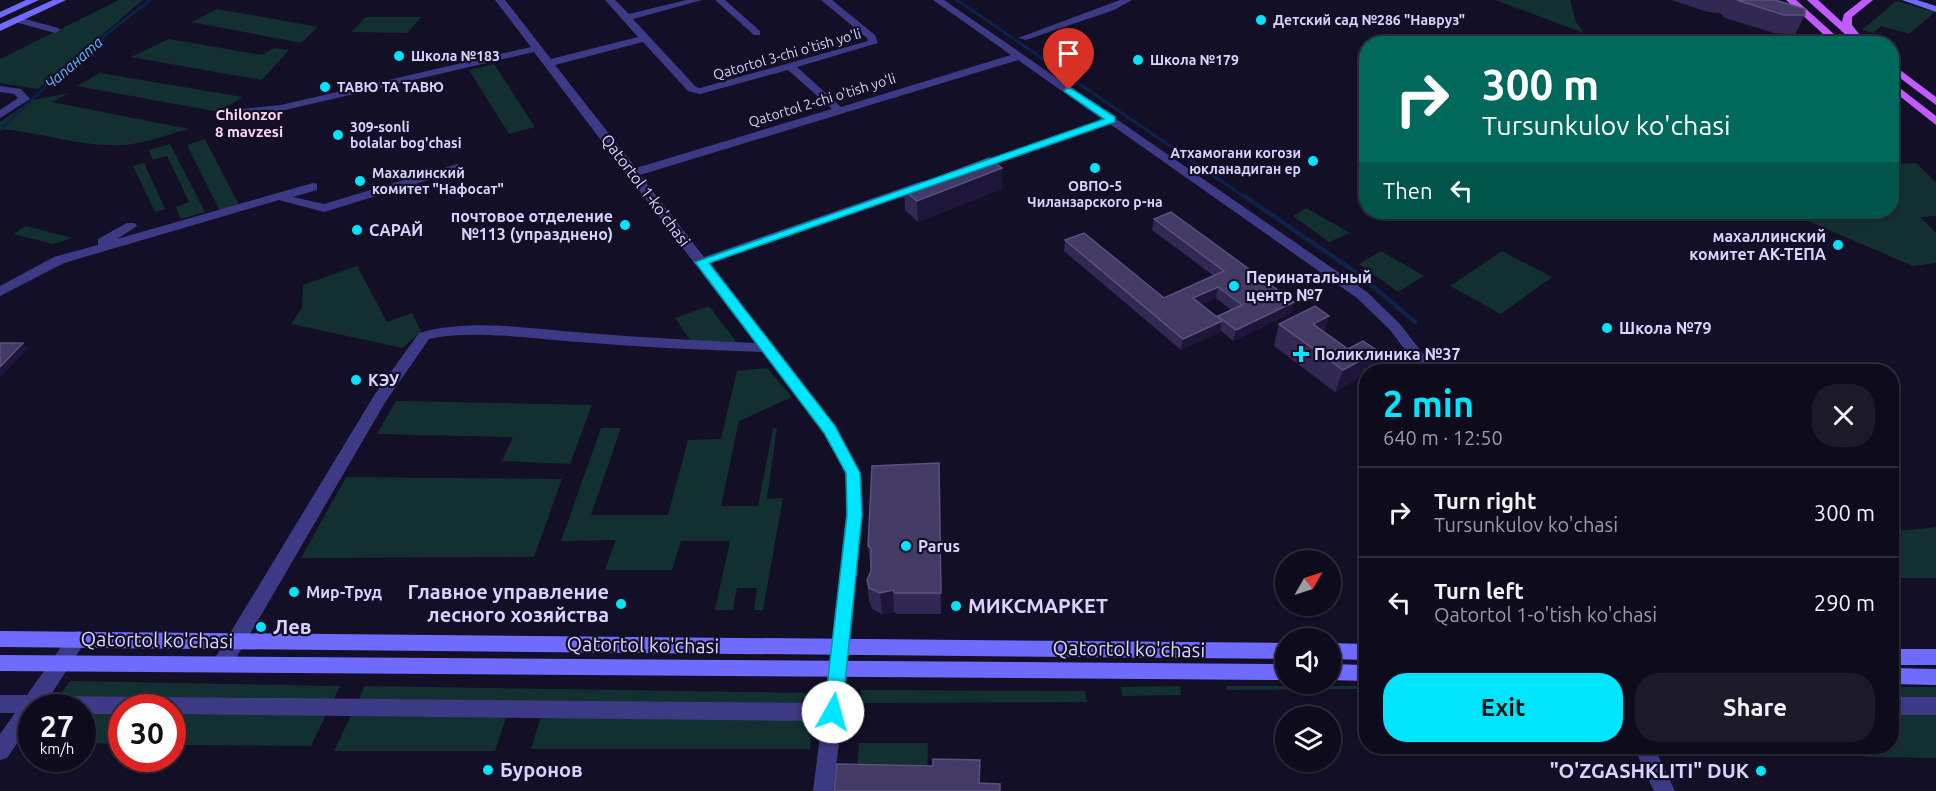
<!DOCTYPE html>
<html lang="en">
<head>
<meta charset="utf-8">
<style>
  :root { --surface:#0e0b1c; --page:#1c1929; --text:#f1f3f6; --muted:#9b9ba3; --line:#2e2b3b; --accent:#00e5ff }
  body { margin:0; font-family:Ubuntu,sans-serif; background:var(--page); color:var(--text); height:100vh; display:flex; flex-direction:column; font-size:22px; white-space:nowrap }
  * { box-sizing:border-box; margin:0 }
  p { font-size:20px; color:var(--muted) }
  .icon { flex:none; width:33px; height:33px; fill:none; stroke:currentColor; stroke-width:2; stroke-linecap:round; stroke-linejoin:round }
  .map { position:relative; flex:1; overflow:hidden }
  .sheet { position:absolute; left:1359px; top:364px; width:540px; height:390px; display:flex; flex-direction:column; background:var(--surface); border-radius:24px; box-shadow:0 2px 4px #0004,0 0 0 2px var(--line) }
  .sheet>* { flex:none }
  .hud { position:absolute; left:1359px; top:36px; width:540px; height:183px; border-radius:24px; box-shadow:0 2px 4px #0004,0 0 0 2px var(--line); background:#00695c; color:#fff; overflow:hidden }
  .needle { width:39px; rotate:51deg }
  .tools { position:absolute; left:1275px; top:550px; display:grid; gap:12px }
  .tools a { display:grid; place-items:center; width:66px; height:66px; border-radius:50%; background:var(--surface); box-shadow:0 2px 4px #0004,0 0 0 2px var(--line); font-size:30px }
  .speed { position:absolute; left:18px; top:694px; display:flex; gap:12px; font-size:30px; font-weight:700; text-align:center }
  .speed>* { display:grid; place-content:center; width:78px; height:78px; border-radius:50%; background:var(--surface); box-shadow:0 2px 4px #0004,0 0 0 2px var(--line); line-height:1 }
  .speed small { font-size:15px; font-weight:400 }
  .speed .limit { border:9px solid #d22; background:#fff; color:#111 }
  .pin { position:absolute; display:grid; place-items:center; width:51px; height:51px; color:#fff; margin:-62px -26px; border-radius:50% 50% 50% 0; rotate:-45deg; box-shadow:0 0 6px #0007 }
  .pin .icon { rotate:45deg }
  .me { position:absolute; width:66px; margin:-33px; rotate:7deg; stroke-linejoin:round; filter:drop-shadow(0 0 4px #0008) }
  .turn { display:flex; align-items:center; gap:21px; height:126px; padding:0 24px; font-size:27px }
  .turn .icon { width:78px; height:78px; stroke-width:2.5 }
  .turn b { display:block; font-size:42px; line-height:51px }
  .then { display:flex; align-items:center; height:57px; padding:0 24px; background:#0003; gap:12px; font-size:22px }
  .round { display:grid; place-items:center; flex:none; width:63px; height:63px; border-radius:24px; background:var(--page) }
  .overview { display:flex; align-items:center; justify-content:space-between; height:102px; padding:0 24px }
  h1 { font-size:36px; font-weight:700; line-height:45px; color:var(--accent) }
  .primary-button { display:flex; gap:12px; margin-top:auto; padding:12px 24px }
  .primary-button a { flex:1; height:69px; border-radius:24px; background:var(--accent); color:#111; font-size:24px; font-weight:700; line-height:69px; text-align:center }
  .primary-button a+a { background:var(--page); color:var(--text) }
  ul { padding:0; list-style:none }
  li { display:flex; align-items:center; gap:18px; height:90px; padding:0 24px; border-top:2px solid var(--line) }
  li div { flex:1 }
  li b { display:block; font-size:22px }
  li em { font-style:normal }
  .map>svg:first-child { display:block }
</style>
</head>
<body>
<div class="map">
<svg width="1936" height="791" viewBox="0 0 1936 791">
  <rect width="100%" height="100%" fill="#130f26"/>
  <!-- green -->
  <g fill="#12302f">
    <path d="M 119,0 L 143,0 L 38,89 L 0,83 L 0,59 Z"/>
    <path d="M 1495,0 L 1570,0 L 1576,22 L 1584,33 Z"/>
    <path d="M 1896,1 L 1935,12 L 1909,34 L 1881,26 L 1873,33 L 1862,30 Z"/>
    <path d="M 217,9 L 318,27 L 301,43 L 192,22 Z"/>
    <path d="M 366,17 L 421,17 L 407,33 L 351,32 Z"/>
    <path d="M 169,39 L 262,55 L 274,48 L 289,50 L 262,80 L 131,57 Z"/>
    <path d="M 494,64 L 535,127 L 509,134 L 469,70 Z"/>
    <path d="M 100,73 L 243,97 L 219,112 L 77,86 Z"/>
    <path d="M 69,93 L 52,102 L 189,129 C 169,134 146,143 125,145 C 83,148 42,132 0,129 L 0,122 L 32,100 Z"/>
    <path d="M 205,139 L 239,205 L 220,211 L 187,145 Z"/>
    <path d="M 170,144 L 205,212 L 181,219 L 176,207 L 189,202 L 167,156 L 153,160 L 149,150 Z"/>
    <path d="M 144,163 L 165,209 L 155,212 L 133,166 Z"/>
    <path d="M 1916,163 L 1936,182 L 1936,216 L 1920,217 L 1936,233 L 1936,263 L 1913,266 L 1787,212 L 1892,212 L 1892,164 Z"/>
    <path d="M 1306,208 L 1350,233 L 1329,242 L 1293,216 Z"/>
    <path d="M 26,226 L 73,238 L 53,244 L 13,234 Z"/>
    <path d="M 1381,251 L 1424,276 L 1398,292 L 1359,264 Z"/>
    <path d="M 1502,251 L 1552,277 L 1501,314 L 1450,286 Z"/>
    <path d="M 357,266 L 387,322 L 412,313 L 421,331 L 403,348 L 291,324 L 302,308 L 303,285 Z"/>
    <path d="M 709,306 L 738,344 L 691,341 L 675,318 Z"/>
    <path d="M 767,368 L 792,397 L 739,421 L 721,506 L 758,506 L 773,428 L 777,428 L 767,499 L 783,498 L 763,610 L 754,610 L 757,588 L 737,588 L 733,610 L 715,610 L 730,541 L 681,541 L 672,570 L 605,570 L 616,540 L 561,541 L 601,428 L 621,428 L 591,515 L 668,515 L 688,440 L 721,439 L 737,371 Z"/>
    <path d="M 396,401 L 592,405 L 570,464 L 502,461 L 513,437 L 377,434 Z"/>
    <path d="M 346,477 L 562,479 L 534,557 L 301,558 Z"/>
    <path d="M 1936,527 L 1936,578 L 1892,578 L 1892,532 Z"/>
    <path d="M 70,681 L 340,686 L 311,746 L 173,745 L 172,708 L 122,708 L 121,744 L 83,743 L 82,708 L 51,708 Z"/>
    <path d="M 365,686 L 816,693 L 810,749 L 531,749 L 545,703 L 511,703 L 495,751 L 334,751 Z"/>
    <path d="M 1180,686 L 1181,695 L 1122,696 L 1121,687 Z"/>
    <path d="M 1226,686 L 1366,686 L 1366,689 L 1227,690 Z"/>
    <path d="M 1892,687 L 1936,687 L 1936,758 L 1866,757 L 1860,747 L 1892,747 Z"/>
    <path d="M 861,690 L 1085,691 L 1087,702 L 860,703 Z"/>
    <path d="M 859,743 L 928,743 L 927,777 L 856,777 Z"/>
  </g>
  <g fill="none" stroke-linecap="round" stroke-linejoin="round">
    <!-- stream-far1 -->
    <g stroke="#0c2248" stroke-width="3">
      <path d="M 957,0 L 1246,198"/>
      <path d="M 0,130 L 75,59 L 150,0"/>
    </g>
    <!-- stream -->
    <path stroke="#0c2248" stroke-width="4.5" d="M 1244,196 L 1357,273 L 1415,322"/>
    <!-- street -->
    <g fill="#3d3a85" fill-rule="evenodd">
      <path d="M 495,0 L 505,0 L 551,59 L 638,37 L 605,0 L 615,0 L 629,14 L 686,0 L 702,0 L 633,19 L 696,87 L 700,88 L 868,41 L 867,38 L 821,0 L 832,0 L 875,35 L 878,43 L 797,67 L 841,107 L 1011,55 L 933,0 L 944,0 L 1367,292 L 1400,324 L 1437,372 L 1422,372 L 1390,330 L 1357,298 L 1110,124 L 978,169 L 970,169 L 970,165 L 1103,120 L 1018,60 L 640,175 L 704,257 L 919,182 L 923,181 L 929,185 L 709,264 L 835,426 L 861,473 L 863,503 L 850,647 L 848,653 L 841,655 L 834,653 L 832,647 L 847,503 L 845,473 L 824,433 L 763,352 C 702,350 641,347 580,342 C 535,339 472,329 429,339 L 386,401 L 229,670 L 222,672 L 215,670 L 213,664 L 215,658 L 375,394 L 419,333 C 472,318 532,329 587,333 C 643,338 699,340 755,343 L 534,52 L 281,111 L 232,116 L 227,113 L 232,110 L 281,105 L 531,47 ZM 643,42 L 688,91 L 700,94 L 788,70 L 832,109 L 636,168 L 555,65 Z"/>
      <path d="M 715,0 L 725,0 L 760,31 L 760,35 L 754,35 Z"/>
      <path d="M 1120,0 L 1132,0 L 1114,10 L 1026,40 L 1018,38 Z"/>
      <path d="M 18,17 L 58,28 L 60,30 L 55,33 L 15,22 L 13,20 Z"/>
      <path d="M 0,86 L 21,89 L 30,99 L 0,118 L 0,110 L 18,98 L 14,94 L 0,92 Z"/>
      <path d="M 457,164 L 463,168 L 461,170 L 324,212 L 279,200 L 64,263 L 0,296 L 0,286 L 54,257 L 98,245 L 98,239 L 127,223 L 135,223 L 137,226 L 117,239 L 313,183 L 317,184 L 317,190 L 293,197 L 324,204 Z"/>
      <path d="M 78,631 L 85,633 L 87,639 L 50,696 L 814,703 L 821,706 L 824,712 L 830,669 L 832,663 L 839,661 L 846,663 L 848,669 L 833,791 L 813,791 L 823,713 L 821,718 L 814,721 L 172,714 L 172,708 L 122,708 L 122,714 L 82,714 L 82,708 L 32,708 L 32,722 L 7,758 L 0,760 L 0,734 L 15,713 L 0,713 L 0,695 L 27,695 L 71,633 Z"/>
      <rect x="1892" y="697" width="44" height="18"/>
      <path d="M 1634,747 L 1654,747 L 1675,791 L 1654,791 Z"/>
    </g>
    <!-- secondary -->
    <g fill="#6f6bff" fill-rule="evenodd">
      <path d="M 26,0 L 39,0 L 0,18 L 0,12 Z"/>
      <path d="M 53,0 L 66,0 L 0,31 L 0,24 Z"/>
      <path d="M 1902,0 L 1917,0 L 1936,6 L 1936,12 Z"/>
      <path d="M 0,631 L 1286,643 L 1286,659 L 0,647 Z"/>
      <path d="M 1330,643 L 1366,644 L 1366,660 L 1330,659 Z"/>
      <rect x="1892" y="649" width="44" height="16"/>
      <path d="M 0,655 L 1286,664 L 1286,680 L 0,671 Z"/>
      <path d="M 1330,664 L 1366,665 L 1366,681 L 1330,680 Z"/>
      <path d="M 1892,668 L 1936,669 L 1936,685 L 1892,684 Z"/>
    </g>
    <!-- primary -->
    <g fill="#c25bff" fill-rule="evenodd">
      <path d="M 1786,0 L 1796,0 L 1845,44 L 1834,44 Z"/>
      <path d="M 1807,0 L 1818,0 L 1842,22 L 1844,14 L 1862,0 L 1873,0 L 1852,17 L 1852,25 L 1867,44 L 1856,44 Z"/>
      <path d="M 1892,64 L 1936,97 L 1936,105 L 1892,72 Z"/>
      <path d="M 1892,82 L 1936,116 L 1936,125 L 1892,90 Z"/>
    </g>
  </g>
  <!-- wall -->
  <g fill="#312854" fill-rule="evenodd">
    <path d="M 1671,0 L 1775,0 L 1805,15 L 1795,34 L 1774,33 L 1725,18 L 1720,13 L 1708,12 Z"/>
    <path d="M 1002,189 L 918,222 L 905,210 L 904,190 Z"/>
    <path d="M 1154,219 L 1291,313 L 1233,341 L 1220,330 L 1220,332 L 1181,350 L 1064,251 L 1065,240 L 1164,298 L 1214,276 L 1152,230 ZM 1216,298 L 1231,310 L 1218,316 L 1218,317 L 1201,304 Z"/>
    <path d="M 1279,324 L 1324,333 L 1348,349 L 1378,351 L 1370,372 L 1366,372 L 1335,392 L 1274,346 Z"/>
    <path d="M 939,463 L 941,614 L 897,614 L 894,612 L 882,614 L 872,609 L 869,601 L 867,580 L 871,571 L 868,546 Z"/>
  </g>
  <!-- shaded-wall -->
  <g fill="#1d163a">
    <path d="M 1002,168 L 1002,189 L 918,222 L 917,201 Z"/>
    <path d="M 1218,287 L 1216,298 L 1191,309 L 1193,298 Z"/>
    <path d="M 1294,302 L 1291,313 L 1233,341 L 1236,330 Z"/>
    <path d="M 1329,316 L 1323,337 L 1313,324 Z"/>
    <path d="M 1222,321 L 1220,332 L 1181,350 L 1183,339 Z"/>
    <path d="M 23,343 L 28,349 L 0,378 L 0,367 Z"/>
    <path d="M 1378,351 L 1370,372 L 1366,372 L 1366,374 L 1335,392 L 1343,370 Z"/>
    <path d="M 893,590 L 894,612 L 882,614 L 880,593 Z"/>
  </g>
  <!-- building -->
  <g fill="#433a66" stroke="#5a527e" stroke-width="1.5">
    <path d="M 1737,0 L 1775,0 L 1805,9 L 1805,15 L 1784,15 Z"/>
    <path d="M 989,158 L 1002,168 L 917,201 L 904,190 Z"/>
    <path d="M 1171,212 L 1294,302 L 1236,330 L 1218,316 L 1242,305 L 1218,287 L 1193,298 L 1222,321 L 1183,339 L 1065,240 L 1084,233 L 1164,298 L 1224,271 L 1154,219 Z"/>
    <path d="M 1315,306 L 1329,316 L 1313,324 L 1348,349 L 1363,341 L 1378,351 L 1343,370 L 1279,324 Z"/>
    <path d="M 0,343 L 23,343 L 0,367 Z"/>
    <path d="M 939,463 L 941,593 L 895,593 L 893,590 L 880,593 L 869,588 L 867,580 L 871,571 L 871,548 L 868,546 L 872,466 Z"/>
    <path d="M 933,759 L 980,760 L 979,783 L 1000,784 L 1000,791 L 834,791 L 837,764 L 933,766 Z"/>
  </g>
  <!-- route -->
  <path fill="#00e5ff" stroke="#0095a6" stroke-width="1.5" d="M 1069,87 L 1115,117 L 1115,122 L 709,263 L 835,426 L 860,473 L 862,515 L 842,712 L 839,718 L 833,720 L 827,718 L 824,712 L 847,515 L 846,473 L 824,433 L 695,262 L 1104,119 L 1065,92 L 1064,90 Z"/>
  <!-- markers -->
  <g fill="#00e5ff" stroke="#130f26" stroke-width="2">
    <circle cx="1261" cy="20" r="6"/>
    <circle cx="399" cy="56" r="6"/>
    <circle cx="1138" cy="60" r="6"/>
    <circle cx="325" cy="87" r="6"/>
    <circle cx="338" cy="135" r="6"/>
    <circle cx="1313" cy="161" r="6"/>
    <circle cx="1095" cy="168" r="6"/>
    <circle cx="360" cy="181" r="6"/>
    <circle cx="625" cy="225" r="6"/>
    <circle cx="357" cy="230" r="6"/>
    <circle cx="1838" cy="245" r="6"/>
    <circle cx="1234" cy="286" r="6"/>
    <circle cx="1607" cy="328" r="6"/>
    <path d="M1298 345h6v6h6v6h-6v6h-6v-6h-6v-6h6z"/>
    <circle cx="356" cy="380" r="6"/>
    <circle cx="906" cy="546" r="6"/>
    <circle cx="294" cy="592" r="6"/>
    <circle cx="621" cy="604" r="6"/>
    <circle cx="956" cy="606" r="6"/>
    <circle cx="261" cy="627" r="6"/>
    <circle cx="488" cy="770" r="6"/>
    <circle cx="1761" cy="771" r="6"/>
  </g>
  <g text-anchor="middle" stroke-width="4.5" stroke-linejoin="round" paint-order="stroke">
    <!-- far-poi labels -->
    <g font-size="14" font-weight="bold" fill="#d9d4ff" stroke="#130f26" text-anchor="start">
      <text x="1273" y="25">Детский сад №286 "Навруз"</text>
      <text x="411" y="61">Школа №183</text>
      <text x="1150" y="65">Школа №179</text>
      <text x="337" y="92">ТАВЮ ТА ТАВЮ</text>
      <text x="350" y="132">309-sonli<tspan x="350" dy="16">bolalar bog'chasi</tspan></text>
      <text x="1301" y="158" text-anchor="end">Атхамогани когози<tspan x="1301" dy="16">юкланадиган ер</tspan></text>
      <text x="372" y="178">Махалинский<tspan x="372" dy="16">комитет "Нафосат"</tspan></text>
      <text x="1095" y="191" text-anchor="middle">ОВПО-5<tspan x="1095" dy="16">Чиланзарского р-на</tspan></text>
    </g>
    <!-- far-street labels -->
    <g font-size="14" fill="#d9d4ff" stroke="#130f26">
      <text transform="translate(787 54) rotate(-16)" y="5">Qatortol 3-chi o'tish yo'li</text>
      <text transform="translate(822 100) rotate(-17)" y="5">Qatortol 2-chi o'tish yo'li</text>
    </g>
    <!-- far-water labels -->
    <g font-size="15" font-style="italic" fill="#62b6ff" stroke="#130f26">
      <text transform="translate(74 63) rotate(-41)" y="5">Чапаната</text>
    </g>
    <!-- far-neighbourhood labels -->
    <g font-size="15" font-weight="bold" fill="#ffd6f0" stroke="#130f26">
      <text x="249" y="120">Chilonzor<tspan x="249" dy="17">8 mavzesi</tspan></text>
    </g>
    <!-- street labels -->
    <g font-size="16" fill="#d9d4ff" stroke="#130f26">
      <text transform="translate(646 190) rotate(53)" y="6">Qatortol 1-ko'chasi</text>
    </g>
    <!-- poi labels -->
    <g font-size="16" font-weight="bold" fill="#d9d4ff" stroke="#130f26" text-anchor="start">
      <text x="613" y="222" text-anchor="end">почтовое отделение<tspan x="613" dy="18">№113 (упразднено)</tspan></text>
      <text x="369" y="236">САРАЙ</text>
      <text x="1826" y="242" text-anchor="end">махаллинский<tspan x="1826" dy="18">комитет АК-ТЕПА</tspan></text>
      <text x="1246" y="283">Перинатальный<tspan x="1246" dy="18">центр №7</tspan></text>
      <text x="1619" y="334">Школа №79</text>
      <text x="1314" y="360">Поликлиника №37</text>
      <text x="368" y="386">КЭУ</text>
      <text x="918" y="552">Parus</text>
      <text x="306" y="598">Мир-Труд</text>
    </g>
    <!-- near-poi labels -->
    <g font-size="20" font-weight="bold" fill="#d9d4ff" stroke="#130f26" text-anchor="start">
      <text x="609" y="599" text-anchor="end">Главное управление<tspan x="609" dy="23">лесного хозяйства</tspan></text>
      <text x="968" y="613">МИКСМАРКЕТ</text>
      <text x="273" y="634">Лев</text>
      <text x="500" y="777">Буронов</text>
      <text x="1749" y="778" text-anchor="end">"O'ZGASHKLITI" DUK</text>
    </g>
    <!-- near-street labels -->
    <g font-size="20" fill="#d9d4ff" stroke="#130f26">
      <text transform="translate(157 640) rotate(1)" y="7">Qatortol ko'chasi</text>
      <text transform="translate(643 645) rotate(1)" y="7">Qatortol ko'chasi</text>
      <text transform="translate(1129 649) rotate(1)" y="7">Qatortol ko'chasi</text>
    </g>
  </g>
</svg>
<div class="tools">
<a><svg class="needle" viewBox="-14 -14 28 28"><path d="M0-13l5 13h-10z" fill="#e53935"/><path d="M0 13l5-13h-10z" fill="#9b9ba3"/></svg></a>
<a><svg class="icon" aria-label="sound" viewBox="0 0 24 24"><path d="M4 9h4l5-4v14l-5-4H4zM17 9q2 3 0 6"/></svg></a>
<a><svg class="icon" aria-label="layers" viewBox="0 0 24 24"><path d="M12 4l9 5-9 5-9-5zM3 14l9 5 9-5"/></svg></a>
</div>
<div class="speed"><div>27<small>km/h</small></div><div class="limit">30</div></div>
<div class="pin" style="left:1069px;top:90px;background:#d93025"><svg class="icon" aria-label="arrive" viewBox="0 0 24 24"><path d="M6 21V4h12l-3 4 3 4H6"/></svg></div>
<svg class="me" style="left:833px;top:712px" viewBox="-20 -20 40 40"><circle r="19" fill="#fff"/><path d="M0-13L10 11 0 6-10 11z" fill="#00e5ff"/></svg>
<div class="hud">
<div class="turn"><svg class="icon" aria-label="right" viewBox="0 0 24 24"><path d="M7 20v-9h11M14 6l5 5-5 5"/></svg><div><b>300 m</b>Tursunkulov ko'chasi</div></div>
<div class="then">Then<svg class="icon" aria-label="left" viewBox="0 0 24 24"><path d="M17 20v-9H6M10 6l-5 5 5 5"/></svg></div>
</div>
<section class="sheet">
<div class="overview"><div><h1>2 min</h1><p>640 m · 12:50</p></div><a class="round"><svg class="icon" aria-label="close" viewBox="0 0 24 24"><path d="M6 6l12 12M18 6L6 18"/></svg></a></div>
<ul>
<li><svg class="icon" aria-label="right" viewBox="0 0 24 24"><path d="M7 20v-9h11M14 6l5 5-5 5"/></svg><div><b>Turn right</b><p>Tursunkulov ko'chasi</p></div><em>300 m</em></li>
<li><svg class="icon" aria-label="left" viewBox="0 0 24 24"><path d="M17 20v-9H6M10 6l-5 5 5 5"/></svg><div><b>Turn left</b><p>Qatortol 1-o'tish ko'chasi</p></div><em>290 m</em></li>
</ul>
<div class="primary-button"><a>Exit</a><a>Share</a></div>
</section>
</div>
</body>
</html>
